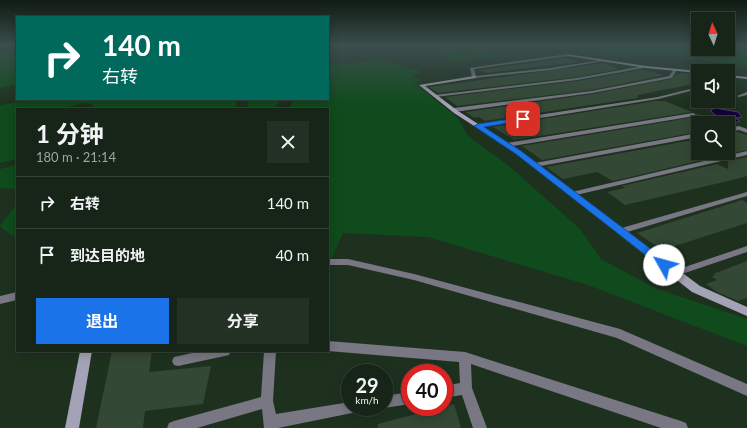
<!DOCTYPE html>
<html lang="zh">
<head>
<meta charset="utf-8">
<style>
  :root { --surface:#162517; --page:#233124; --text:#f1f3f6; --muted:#9ea5a1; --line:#354236; --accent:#1a73e8 }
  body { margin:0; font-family:Lato,"Noto Sans SC",sans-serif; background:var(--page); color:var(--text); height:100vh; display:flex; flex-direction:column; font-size:15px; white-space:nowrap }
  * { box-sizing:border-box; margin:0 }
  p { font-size:13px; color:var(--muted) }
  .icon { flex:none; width:22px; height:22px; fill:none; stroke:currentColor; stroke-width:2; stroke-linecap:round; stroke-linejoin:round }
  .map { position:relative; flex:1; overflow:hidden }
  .sheet { position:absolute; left:16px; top:108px; width:313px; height:244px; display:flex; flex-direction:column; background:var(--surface); border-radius:0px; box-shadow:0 2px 10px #0003,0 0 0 1px var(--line) }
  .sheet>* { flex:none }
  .hud { position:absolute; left:16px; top:16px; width:313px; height:84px; border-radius:0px; box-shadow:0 2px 10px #0003,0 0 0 1px var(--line); background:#00695c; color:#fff; overflow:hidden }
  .needle { width:26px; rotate:356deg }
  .tools { position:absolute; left:691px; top:12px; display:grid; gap:8px }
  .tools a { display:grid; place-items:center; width:44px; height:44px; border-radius:0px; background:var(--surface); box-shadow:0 2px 10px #0003,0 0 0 1px var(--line); font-size:20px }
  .speed { position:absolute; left:341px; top:364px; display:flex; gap:8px; font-size:20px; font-weight:700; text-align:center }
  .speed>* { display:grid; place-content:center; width:52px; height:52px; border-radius:50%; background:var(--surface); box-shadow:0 2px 10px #0003,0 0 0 1px var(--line); line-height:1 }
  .speed small { font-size:10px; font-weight:400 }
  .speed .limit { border:6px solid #d22; background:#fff; color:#111 }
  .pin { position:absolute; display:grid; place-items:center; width:34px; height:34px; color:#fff; margin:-17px; border-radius:8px; box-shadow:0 2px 6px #0006 }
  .me { position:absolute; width:44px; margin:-22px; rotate:308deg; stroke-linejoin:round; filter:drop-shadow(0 0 3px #0008) }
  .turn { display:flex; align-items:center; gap:14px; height:84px; padding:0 20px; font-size:18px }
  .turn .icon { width:52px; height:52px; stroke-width:2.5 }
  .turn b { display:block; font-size:28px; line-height:34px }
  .round { display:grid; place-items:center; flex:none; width:42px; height:42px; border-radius:0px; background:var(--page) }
  .summary { display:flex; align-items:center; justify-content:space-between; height:68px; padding:0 20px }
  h1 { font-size:24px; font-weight:700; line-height:30px }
  .action { display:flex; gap:8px; margin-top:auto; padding:8px 20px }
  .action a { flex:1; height:46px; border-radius:0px; background:var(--accent); color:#fff; font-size:16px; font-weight:700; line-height:46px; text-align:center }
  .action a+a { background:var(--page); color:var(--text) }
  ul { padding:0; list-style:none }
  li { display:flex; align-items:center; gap:12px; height:52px; padding:0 20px; border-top:1px solid var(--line) }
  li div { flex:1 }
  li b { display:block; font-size:15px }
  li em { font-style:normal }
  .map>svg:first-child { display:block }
</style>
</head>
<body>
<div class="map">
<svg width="747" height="428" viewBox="0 0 747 428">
  <rect width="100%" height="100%" fill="#1e311f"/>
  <!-- green -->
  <g fill="#0f4b1c">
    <path d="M 367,45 L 436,45 C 420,50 381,53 367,45 Z"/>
    <path d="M 537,45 L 690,45 L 698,47 L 698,49 L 728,49 L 728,45 L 747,47 L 747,66 L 669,56 L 627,57 L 592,53 Z"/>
    <path d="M 17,48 L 17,84 L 0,88 L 0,52 Z"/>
    <path d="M 477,48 L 498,57 L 480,59 L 459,50 Z"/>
    <path d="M 454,50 L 473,60 L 453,62 L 435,52 Z"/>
    <path d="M 384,60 L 422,72 L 413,76 L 421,80 L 414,83 L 458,118 L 468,136 L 509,166 L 580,229 L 601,259 L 657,289 L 747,319 L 747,346 L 588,285 L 428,237 L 343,233 L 330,262 L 328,261 L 328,109 L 288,109 L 295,99 L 328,99 L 328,65 Z"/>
    <path d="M 40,99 L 237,99 L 236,109 L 92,109 L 93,104 L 85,103 L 57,109 L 17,109 L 17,159 L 0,163 L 0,105 Z"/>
    <path d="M 247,99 L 281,99 L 274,109 L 248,109 Z"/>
    <path d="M 17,165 L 17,189 L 0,188 L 0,169 Z"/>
    <path d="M 17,203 L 17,235 L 12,236 L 0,226 Z"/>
  </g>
  <!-- water -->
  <path fill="#15043d" stroke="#4c4368" d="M 715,108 L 738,112 L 742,117 L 735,118 L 740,121 C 733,125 716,118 711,111 L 711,110 Z"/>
  <!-- building -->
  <g fill="#334835">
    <path d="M 565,58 L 578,62 L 486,73 L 479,70 Z"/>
    <path d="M 604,63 L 620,69 L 577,77 L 438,93 L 429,87 Z"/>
    <path d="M 640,70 L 645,70 L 664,75 L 592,90 L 457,106 L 445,97 L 577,81 Z"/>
    <path d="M 683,73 L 698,74 L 698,83 L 638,95 L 638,98 L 485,121 L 479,117 L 474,118 L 466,112 L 592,94 L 672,79 L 676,75 Z"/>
    <path d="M 655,101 L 665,101 L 692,112 L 514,140 L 493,127 Z"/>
    <path d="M 696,113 L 719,123 L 698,123 L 698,132 L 542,160 L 522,146 L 695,117 L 697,115 Z"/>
    <path d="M 738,132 L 747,135 L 747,150 L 728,154 L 728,133 Z"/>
    <path d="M 698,139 L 698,154 L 707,159 L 613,181 L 597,172 L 563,179 L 546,167 Z"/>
    <path d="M 747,157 L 747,176 L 728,181 L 625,205 L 607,192 L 625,188 L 622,186 L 717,164 L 728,169 L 728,161 Z"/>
    <path d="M 742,200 L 747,203 L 747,223 L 662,250 L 637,233 Z"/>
    <path d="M 747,261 L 747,298 L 738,301 L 717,292 L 706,284 L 717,280 L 712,277 L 715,275 L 713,274 Z"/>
    <path d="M 112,351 L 152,351 L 149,372 L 211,366 L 203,404 L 145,411 L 143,428 L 96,428 Z"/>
    <path d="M 454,404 L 461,428 L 378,428 L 378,424 Z"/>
  </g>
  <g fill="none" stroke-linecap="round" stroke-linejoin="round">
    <!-- street -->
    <g fill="#787783" fill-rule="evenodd">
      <path d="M 568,54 L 569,56 L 474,69 L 476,76 L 551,68 L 601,60 L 603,61 L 551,70 L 474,78 L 472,77 L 470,68 Z"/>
      <path d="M 643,66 L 644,68 L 577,80 L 435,97 L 433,96 L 435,95 L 577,78 Z"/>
      <path d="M 674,69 L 677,70 L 672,78 L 592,93 L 454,112 L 451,110 L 454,108 L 592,91 L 669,76 Z"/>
      <path d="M 698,87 L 698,89 L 658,99 L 478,128 L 475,126 L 478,124 L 658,97 Z"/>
      <path d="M 747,92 L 747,95 L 739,97 L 737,96 Z"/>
      <path d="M 693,113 L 696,115 L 695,116 L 507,147 L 504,145 L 507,143 Z"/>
      <path d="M 739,126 L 747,129 L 747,133 L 739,130 L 728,132 L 728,128 Z"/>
      <path d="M 698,133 L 698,137 L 535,167 L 532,165 L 535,163 Z"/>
      <path d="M 747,151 L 747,155 L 572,196 L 568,194 L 572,192 Z"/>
      <path d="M 747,192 L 747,196 L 624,233 L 618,233 L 617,231 L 618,229 Z"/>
      <path d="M 747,246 L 747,252 L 676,276 L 673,275 L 671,273 L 673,271 Z"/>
      <path d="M 328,259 L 348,259 L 414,274 L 620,329 L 747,384 L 747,396 L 617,338 L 414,280 L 348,265 L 328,265 Z"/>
      <path d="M 17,292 L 17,300 L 0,304 L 0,296 Z"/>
      <path d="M 328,341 L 465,352 L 681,421 L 686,423 L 688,428 L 661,428 L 471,364 L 472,388 L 487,428 L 473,428 L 462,395 L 444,398 L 444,386 L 460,383 L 459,362 L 328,351 Z"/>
      <path d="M 201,351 L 231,351 L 229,355 L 225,356 L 178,366 L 174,365 L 172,361 L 174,357 Z"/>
      <path d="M 264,351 L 276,351 L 273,401 L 276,414 L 350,402 L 350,407 L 364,407 L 362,411 L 278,428 L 264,428 L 262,409 L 197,428 L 167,428 L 169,423 L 174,421 L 261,397 Z"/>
      <path d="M 410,392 L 410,404 L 384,408 L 381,407 L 384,407 L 384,396 Z"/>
    </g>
    <!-- secondary -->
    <g fill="#a3a2b6" fill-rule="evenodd">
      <path d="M 567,54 L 646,66 L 699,71 L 698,73 L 646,68 L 568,56 Z"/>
      <path d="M 728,75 L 747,77 L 747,79 L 728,77 Z"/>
      <path d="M 474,76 L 476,76 L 476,78 L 425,86 L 458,111 L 520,151 L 700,286 L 747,307 L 747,316 L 692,292 L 516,153 L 454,113 L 419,85 Z"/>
      <path d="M 80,351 L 92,351 L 79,428 L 65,428 Z"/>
    </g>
  </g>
  <!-- sky -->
  <linearGradient id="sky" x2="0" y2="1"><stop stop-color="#101b11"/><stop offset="0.43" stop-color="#3b4e4d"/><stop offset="1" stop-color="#3b4e4d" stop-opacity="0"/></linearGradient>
  <rect width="747" height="105" fill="url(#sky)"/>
  <!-- route -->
  <path fill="#1a73e8" stroke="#114b97" d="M 523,117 L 525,118 L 525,120 L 484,127 L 521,151 L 668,262 L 670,265 L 668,267 L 661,267 L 516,154 L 474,126 L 478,124 Z"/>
</svg>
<div class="tools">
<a><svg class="needle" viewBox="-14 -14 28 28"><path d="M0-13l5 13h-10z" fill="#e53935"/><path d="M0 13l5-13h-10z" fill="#9ea5a1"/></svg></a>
<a><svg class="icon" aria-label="sound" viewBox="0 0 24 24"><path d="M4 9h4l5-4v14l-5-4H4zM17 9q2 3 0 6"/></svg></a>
<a><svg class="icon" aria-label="search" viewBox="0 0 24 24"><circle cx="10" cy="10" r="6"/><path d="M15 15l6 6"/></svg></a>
</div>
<div class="speed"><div>29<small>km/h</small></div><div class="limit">40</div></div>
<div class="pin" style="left:523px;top:119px;background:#d93025"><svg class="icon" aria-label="arrive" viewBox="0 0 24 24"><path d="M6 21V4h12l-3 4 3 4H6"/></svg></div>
<svg class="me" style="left:664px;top:265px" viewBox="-20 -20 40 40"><circle r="19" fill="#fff"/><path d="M0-13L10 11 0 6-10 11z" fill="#1a73e8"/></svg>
<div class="hud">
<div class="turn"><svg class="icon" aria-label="right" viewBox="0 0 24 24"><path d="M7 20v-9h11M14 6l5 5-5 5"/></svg><div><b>140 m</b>右转</div></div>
</div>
<section class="sheet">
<div class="summary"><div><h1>1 分钟</h1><p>180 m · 21:14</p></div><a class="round"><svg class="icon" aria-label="close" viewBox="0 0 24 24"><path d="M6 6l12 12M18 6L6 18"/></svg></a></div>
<ul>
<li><svg class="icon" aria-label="right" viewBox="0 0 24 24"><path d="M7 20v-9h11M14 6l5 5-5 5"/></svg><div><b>右转</b></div><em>140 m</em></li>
<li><svg class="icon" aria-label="arrive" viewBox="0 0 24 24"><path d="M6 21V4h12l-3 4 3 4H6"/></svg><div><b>到达目的地</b></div><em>40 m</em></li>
</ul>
<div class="action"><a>退出</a><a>分享</a></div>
</section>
</div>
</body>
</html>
